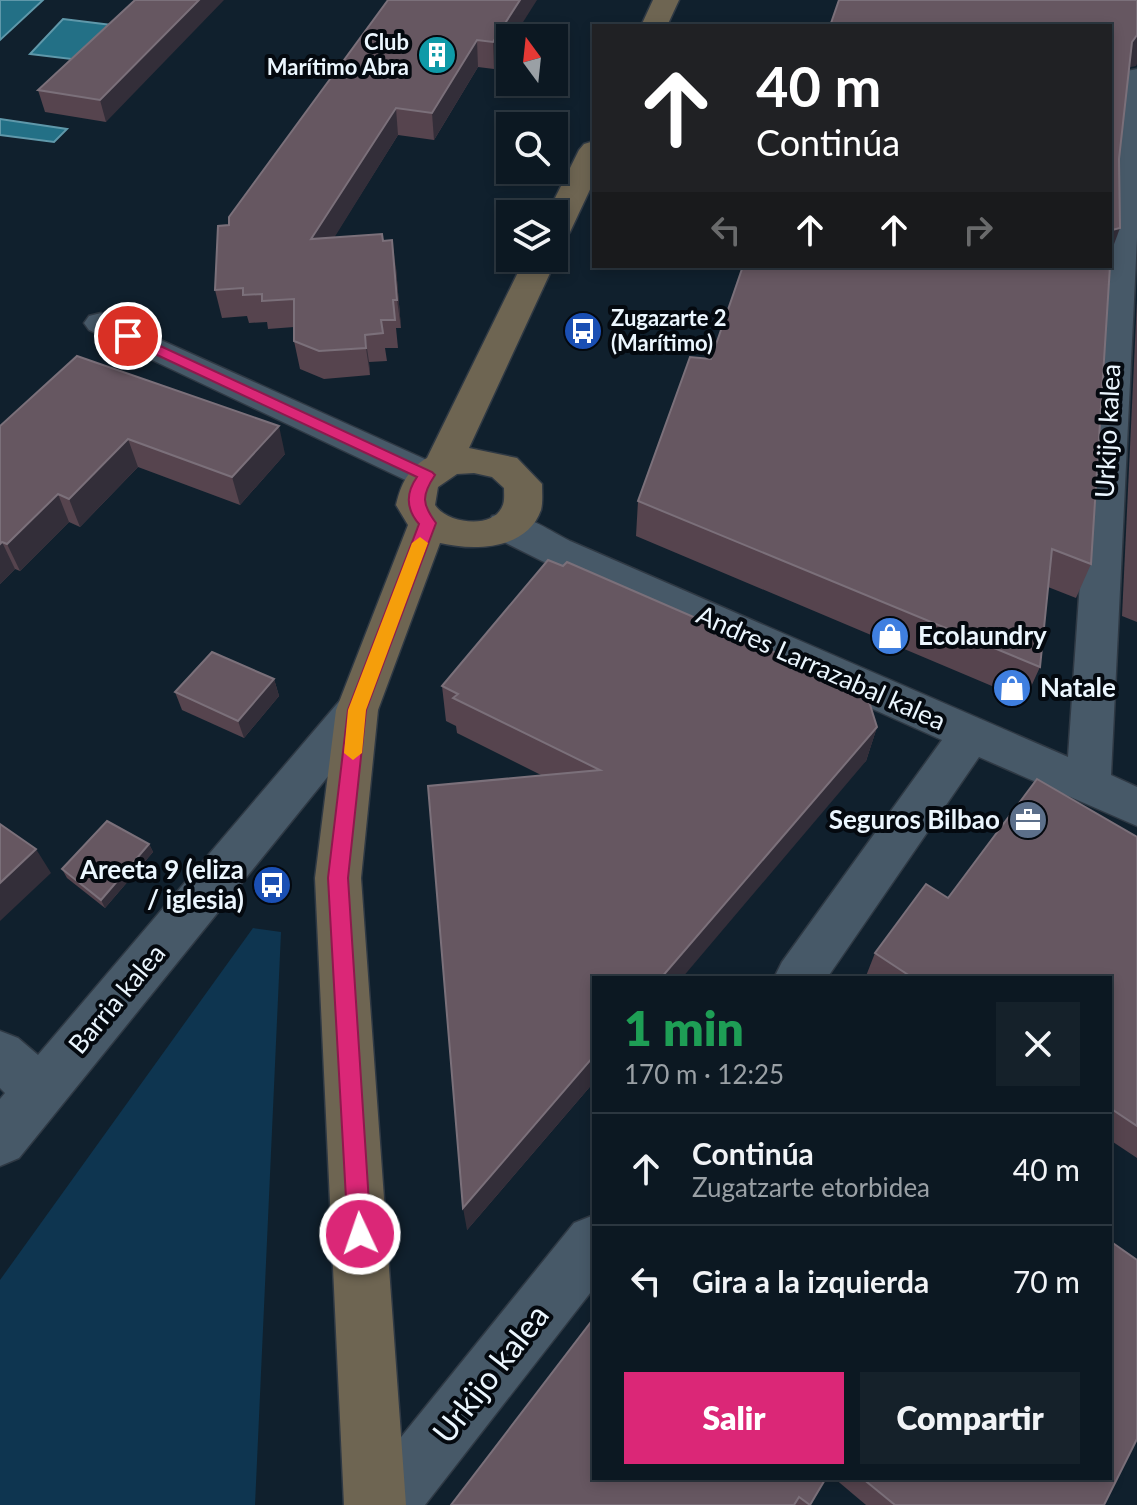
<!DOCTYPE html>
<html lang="es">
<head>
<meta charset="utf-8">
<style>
  :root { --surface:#0c1822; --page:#15212a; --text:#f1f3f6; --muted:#9aa0a5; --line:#2c3740; --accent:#db2777 }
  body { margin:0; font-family:Lato,sans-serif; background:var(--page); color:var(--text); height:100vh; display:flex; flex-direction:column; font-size:30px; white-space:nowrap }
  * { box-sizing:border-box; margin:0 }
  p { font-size:26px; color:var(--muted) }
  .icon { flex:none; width:44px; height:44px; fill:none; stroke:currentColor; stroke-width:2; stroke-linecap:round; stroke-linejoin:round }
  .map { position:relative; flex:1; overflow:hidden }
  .drawer { position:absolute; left:592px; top:976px; width:520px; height:504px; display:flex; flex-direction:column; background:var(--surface); border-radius:0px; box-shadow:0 4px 12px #0003,0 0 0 2px var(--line) }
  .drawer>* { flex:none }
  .top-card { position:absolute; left:592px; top:24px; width:520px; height:244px; border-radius:0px; box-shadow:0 4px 12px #0003,0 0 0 2px var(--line); background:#202124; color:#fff; overflow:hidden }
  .needle { width:52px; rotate:345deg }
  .fabs { position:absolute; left:496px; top:24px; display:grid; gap:16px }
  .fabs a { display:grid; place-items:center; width:72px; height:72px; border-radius:0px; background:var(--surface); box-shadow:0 4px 12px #0003,0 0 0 2px var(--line); font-size:40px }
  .pin { position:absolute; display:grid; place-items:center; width:68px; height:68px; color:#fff; margin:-34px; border:4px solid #fff; border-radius:50%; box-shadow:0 2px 8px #0007 }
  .me { position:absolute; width:88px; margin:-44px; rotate:357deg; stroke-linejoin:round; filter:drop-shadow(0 0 6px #0008) }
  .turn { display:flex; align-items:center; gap:28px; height:168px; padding:0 32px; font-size:36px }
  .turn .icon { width:104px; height:104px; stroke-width:2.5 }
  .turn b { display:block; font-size:56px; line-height:68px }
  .lanes { display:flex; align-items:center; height:76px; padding:0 32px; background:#0003; justify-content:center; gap:40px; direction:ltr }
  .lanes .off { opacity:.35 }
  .round { display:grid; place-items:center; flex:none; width:84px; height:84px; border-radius:0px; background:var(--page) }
  .headline { display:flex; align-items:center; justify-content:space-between; height:136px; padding:0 32px }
  h1 { font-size:48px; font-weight:800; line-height:60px; color:#1e9e55 }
  .button { display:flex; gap:16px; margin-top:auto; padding:16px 32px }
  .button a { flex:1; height:92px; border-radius:0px; background:var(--accent); color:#fff; font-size:32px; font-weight:800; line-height:92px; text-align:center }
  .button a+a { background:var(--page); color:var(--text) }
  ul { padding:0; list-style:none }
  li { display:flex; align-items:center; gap:24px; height:112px; padding:0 32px; border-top:2px solid var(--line) }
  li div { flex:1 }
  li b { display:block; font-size:30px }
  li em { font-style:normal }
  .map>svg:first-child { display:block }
</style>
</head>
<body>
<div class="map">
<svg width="1137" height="1505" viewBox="0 0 1137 1505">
  <rect width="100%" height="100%" fill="#10202d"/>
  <!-- green -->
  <path fill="#0e3550" d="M 253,928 L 281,932 L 255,1505 L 0,1505 L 0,1280 Z"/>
  <!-- water -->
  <g fill="#237086" stroke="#5f98aa" stroke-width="2">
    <path d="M 0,0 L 43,0 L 0,40 Z"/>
    <path d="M 63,19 L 120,26 L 88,61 L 30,54 Z"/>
    <path d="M 0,119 L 67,129 L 54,142 L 0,135 Z"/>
  </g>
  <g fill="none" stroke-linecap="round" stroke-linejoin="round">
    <!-- street casing -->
    <g stroke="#2f3944" stroke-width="3">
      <g id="street">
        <path d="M 1137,69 L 1137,238 L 1111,775 L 1137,787 L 1137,826 L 979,757 L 827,978 L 774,978 L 782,962 L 942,740 L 542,561 L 492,536 L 487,526 L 492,516 C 519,508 546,529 570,541 L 1068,757 L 1100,290 L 1102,266 L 1110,266 L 1110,195 L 1123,77 L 1127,71 Z"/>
        <path d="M 101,313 L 440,466 L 446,475 L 440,484 L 427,488 L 414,484 L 89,330 L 84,323 L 89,316 Z"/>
        <path d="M 357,693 L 372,698 L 378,710 L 372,722 L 19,1158 L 0,1166 L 0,1099 L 5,1093 L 0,1088 L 0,1031 L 18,1038 L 38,1055 L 342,698 Z"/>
        <path d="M 594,1215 L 594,1288 L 425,1505 L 355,1505 L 364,1483 L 574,1223 Z"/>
      </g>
    </g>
    <!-- secondary casing -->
    <g stroke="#2f3944" stroke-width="3">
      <g id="secondary">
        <path d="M 653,0 L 679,0 L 667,26 L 641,26 Z"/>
        <path d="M 594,141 L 594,181 L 570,232 L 565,239 L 554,241 L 554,214 L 547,214 L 579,150 L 584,144 Z"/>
        <path d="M 554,253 L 557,258 L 469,448 L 517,458 L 542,484 C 542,492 543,502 541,510 C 527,550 474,551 440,543 L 378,710 L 361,878 L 406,1505 L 344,1505 L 315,878 L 336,710 L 408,525 L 396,505 C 401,484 408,469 427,458 L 525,258 L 554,258 ZM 474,473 L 492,477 L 504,488 C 504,494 505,502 502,507 C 492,530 446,523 435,505 L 438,487 L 457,474 Z"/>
      </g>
    </g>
    <!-- street -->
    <use href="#street" fill="#475968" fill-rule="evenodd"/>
    <!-- secondary -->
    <use href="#secondary" fill="#6e6552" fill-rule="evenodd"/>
  </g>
  <!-- wall -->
  <g fill="#56444e">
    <path d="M 135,0 L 106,122 L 45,112 L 38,90 Z"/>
    <path d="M 388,0 L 510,38 L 510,43 L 494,69 L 478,67 L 434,140 L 398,135 L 334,237 L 383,241 L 396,268 L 401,328 L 396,328 L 398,348 L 385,348 L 387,361 L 369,362 L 370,375 L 324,379 L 300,369 L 294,341 L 294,327 L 268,329 L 267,322 L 249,323 L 247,316 L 222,318 L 215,290 L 229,225 Z"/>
    <path d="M 1137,300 L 1137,622 L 1122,616 Z"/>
    <path d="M 711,359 L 1091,564 L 1076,598 L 1048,587 L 1040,667 L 1025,700 L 636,536 L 638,501 Z"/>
    <path d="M 0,426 L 285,454 L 240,505 L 138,467 L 80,527 L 69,522 L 20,571 L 15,569 L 0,584 Z"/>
    <path d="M 274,679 L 279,696 L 244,738 L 182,710 L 175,692 Z"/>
    <path d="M 442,686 L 877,727 L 866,761 L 594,978 L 594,1082 L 467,1230 L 541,775 L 457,733 L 456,726 L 446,721 Z"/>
    <path d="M 1137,837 L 1137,1158 L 1110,1140 L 1110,978 L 868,978 L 866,976 L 875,953 L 948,898 Z"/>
    <path d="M 149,844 L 153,852 L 105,908 L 67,878 L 62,869 Z"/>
    <path d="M 826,1478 L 810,1505 L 451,1505 Z"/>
    <path d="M 834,1478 L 1110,1478 L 1104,1505 L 866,1505 Z"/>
  </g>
  <!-- shaded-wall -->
  <g fill="#332e39">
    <path d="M 199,0 L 224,0 L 106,122 L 100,100 Z"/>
    <path d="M 520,0 L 537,0 L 513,38 L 510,38 L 510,43 L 494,69 L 493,42 Z"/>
    <path d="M 1137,35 L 1137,64 L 1136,66 L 1126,68 L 1132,42 Z"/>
    <path d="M 477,40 L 478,67 L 434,140 L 432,113 Z"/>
    <path d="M 396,108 L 398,135 L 316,267 L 311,239 Z"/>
    <path d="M 1120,228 L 1110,255 L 1112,230 Z"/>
    <path d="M 392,240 L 396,268 L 401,328 L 397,300 Z"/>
    <path d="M 365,335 L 369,362 L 370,375 L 366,348 Z"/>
    <path d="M 279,426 L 285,454 L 240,505 L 232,477 Z"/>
    <path d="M 128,439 L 138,467 L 80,527 L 69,499 Z"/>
    <path d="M 58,494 L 69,522 L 20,571 L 7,544 Z"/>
    <path d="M 2,542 L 15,569 L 0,584 L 0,544 Z"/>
    <path d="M 274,679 L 279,696 L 244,738 L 238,721 Z"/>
    <path d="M 877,727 L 866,761 L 682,978 L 661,978 Z"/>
    <path d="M 149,844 L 153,852 L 105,908 L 101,900 Z"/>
    <path d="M 36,849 L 51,873 L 0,921 L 0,883 Z"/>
    <path d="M 594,1056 L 594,1082 L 467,1230 L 463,1208 Z"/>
  </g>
  <!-- building -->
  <g fill="#665761" stroke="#7b707a" stroke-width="2">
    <path d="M 135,0 L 199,0 L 100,100 L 38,90 Z"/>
    <path d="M 388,0 L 520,0 L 493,42 L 477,40 L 432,113 L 396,108 L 311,239 L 382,234 L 383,241 L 392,240 L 397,300 L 393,300 L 395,320 L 381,320 L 383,333 L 365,335 L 366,348 L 319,351 L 294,341 L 294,299 L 262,301 L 262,294 L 243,295 L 243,288 L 215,290 L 218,226 L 229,225 L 229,217 Z"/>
    <path d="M 839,0 L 1137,0 L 1137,35 L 1132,42 L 1119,159 L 1120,228 L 1112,230 L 1110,261 L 1110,26 L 830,26 Z"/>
    <path d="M 743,266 L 1110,266 L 1091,564 L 1052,549 L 1040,667 L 638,501 L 690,357 L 711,359 Z"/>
    <path d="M 77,356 L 279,426 L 232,477 L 128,439 L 69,499 L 58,494 L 7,544 L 2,542 L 0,544 L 0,426 Z"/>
    <path d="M 548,560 L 563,566 L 567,562 L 866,692 L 877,727 L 661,978 L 594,978 L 594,1056 L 463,1208 L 428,786 L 600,770 L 453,698 L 458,694 L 442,686 Z"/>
    <path d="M 212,652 L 274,679 L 238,721 L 175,692 Z"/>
    <path d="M 1037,779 L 1137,837 L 1137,1126 L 1110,1108 L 1110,978 L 913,978 L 875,953 L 926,884 L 948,898 Z"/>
    <path d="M 107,821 L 149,844 L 101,900 L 62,869 Z"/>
    <path d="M 0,824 L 36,849 L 0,883 Z"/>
    <path d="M 1110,1241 L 1137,1260 L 1137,1439 L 1104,1505 L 895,1505 L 862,1478 L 1110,1478 Z"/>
    <path d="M 594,1318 L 594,1478 L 826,1478 L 810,1505 L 799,1497 L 794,1505 L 451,1505 Z"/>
  </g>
  <!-- route -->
  <path fill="#db2777" stroke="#8e194d" stroke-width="2" d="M 128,331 L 432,472 L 435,475 C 421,496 422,504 436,523 L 366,710 L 348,878 L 371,1234 L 368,1242 L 360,1245 L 352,1242 L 348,1234 L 328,878 L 348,710 L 419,524 C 406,509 405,494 417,477 L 123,339 L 123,332 Z"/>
  <!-- slow -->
  <path fill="#f59e0b" d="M 420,537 L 428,543 L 366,710 L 362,753 L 353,760 L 344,753 L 348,710 L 412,543 Z"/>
  <!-- icons -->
  <defs>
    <g id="building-disc" transform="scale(2)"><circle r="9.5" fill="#0f9aa8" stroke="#04090f"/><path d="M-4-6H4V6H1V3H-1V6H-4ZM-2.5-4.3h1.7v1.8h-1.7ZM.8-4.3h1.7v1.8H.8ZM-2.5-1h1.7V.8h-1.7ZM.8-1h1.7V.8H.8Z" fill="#fff"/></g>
    <g id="bus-disc" transform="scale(2)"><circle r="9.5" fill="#1a4fb4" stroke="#04090f"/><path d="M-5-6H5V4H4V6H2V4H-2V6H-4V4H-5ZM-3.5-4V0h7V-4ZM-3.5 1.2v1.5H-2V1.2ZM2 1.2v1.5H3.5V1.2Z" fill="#fff"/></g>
    <g id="shop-disc" transform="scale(2)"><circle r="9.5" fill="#3f7fe0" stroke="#04090f"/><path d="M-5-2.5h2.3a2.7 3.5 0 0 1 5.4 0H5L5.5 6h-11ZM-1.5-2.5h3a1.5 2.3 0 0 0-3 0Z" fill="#fff"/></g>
    <g id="office-disc" transform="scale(2)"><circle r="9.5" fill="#5c6f8a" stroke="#04090f"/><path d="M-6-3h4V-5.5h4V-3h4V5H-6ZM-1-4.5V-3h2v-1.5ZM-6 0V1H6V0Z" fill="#fff"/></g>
  </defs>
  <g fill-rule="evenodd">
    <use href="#building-disc" x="437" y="55"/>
    <use href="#bus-disc" x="583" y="331"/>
    <use href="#shop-disc" x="890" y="636"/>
    <use href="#shop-disc" x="1012" y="688"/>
    <use href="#office-disc" x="1028" y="820"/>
    <use href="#bus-disc" x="272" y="885"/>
  </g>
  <g text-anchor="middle" stroke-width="8" stroke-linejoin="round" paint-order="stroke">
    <!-- far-poi labels -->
    <g font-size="22" font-weight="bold" fill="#ebf6fe" stroke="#04090f" text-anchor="end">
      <text x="409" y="50">Club<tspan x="409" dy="25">Marítimo Abra</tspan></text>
      <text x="611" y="326" text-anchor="start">Zugazarte 2<tspan x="611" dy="25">(Marítimo)</tspan></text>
    </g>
    <!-- street labels -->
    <g font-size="26" fill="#ebf6fe" stroke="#04090f">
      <text transform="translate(1108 431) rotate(-87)" y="9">Urkijo kalea</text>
      <text transform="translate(821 668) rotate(24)" y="9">Andres Larrazabal kalea</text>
      <text transform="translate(117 999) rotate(-50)" y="9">Barria kalea</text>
    </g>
    <!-- poi labels -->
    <g font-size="26" font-weight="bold" fill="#ebf6fe" stroke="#04090f" text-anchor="start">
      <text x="918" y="645">Ecolaundry</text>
      <text x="1040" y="697">Natale</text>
      <text x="1000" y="829" text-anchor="end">Seguros Bilbao</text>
      <text x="244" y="879" text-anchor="end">Areeta 9 (eliza<tspan x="244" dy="30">/ iglesia)</tspan></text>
    </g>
    <!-- near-street labels -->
    <g font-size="32" fill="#ebf6fe" stroke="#04090f">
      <text transform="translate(491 1374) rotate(-52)" y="11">Urkijo kalea</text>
    </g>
  </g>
</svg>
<div class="fabs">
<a><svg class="needle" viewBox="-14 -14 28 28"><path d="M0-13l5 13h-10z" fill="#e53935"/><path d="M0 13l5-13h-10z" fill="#9aa0a5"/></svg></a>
<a><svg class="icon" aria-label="search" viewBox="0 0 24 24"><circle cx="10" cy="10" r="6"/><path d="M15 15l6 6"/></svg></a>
<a><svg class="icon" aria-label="layers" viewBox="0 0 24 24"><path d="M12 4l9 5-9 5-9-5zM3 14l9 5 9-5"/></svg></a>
</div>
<div class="pin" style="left:128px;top:336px;background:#d93025"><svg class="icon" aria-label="arrive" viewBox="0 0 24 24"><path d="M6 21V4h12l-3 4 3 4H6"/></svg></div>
<svg class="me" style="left:360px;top:1234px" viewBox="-20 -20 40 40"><circle r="17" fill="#db2777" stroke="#fff" stroke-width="3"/><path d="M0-11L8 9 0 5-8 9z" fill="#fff"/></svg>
<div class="top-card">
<div class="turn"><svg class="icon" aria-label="ahead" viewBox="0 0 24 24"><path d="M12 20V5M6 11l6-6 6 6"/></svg><div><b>40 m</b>Continúa</div></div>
<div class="lanes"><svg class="icon off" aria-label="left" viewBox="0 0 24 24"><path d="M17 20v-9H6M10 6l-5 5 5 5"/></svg><svg class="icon" aria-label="ahead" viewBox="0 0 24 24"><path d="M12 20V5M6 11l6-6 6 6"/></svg><svg class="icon" aria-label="ahead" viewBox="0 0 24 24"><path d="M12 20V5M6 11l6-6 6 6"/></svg><svg class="icon off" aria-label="right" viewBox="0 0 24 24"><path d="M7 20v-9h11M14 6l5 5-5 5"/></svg></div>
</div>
<section class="drawer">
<div class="headline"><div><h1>1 min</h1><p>170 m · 12:25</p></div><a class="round"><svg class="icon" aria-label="close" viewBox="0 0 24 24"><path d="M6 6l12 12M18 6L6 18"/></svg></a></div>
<ul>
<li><svg class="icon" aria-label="ahead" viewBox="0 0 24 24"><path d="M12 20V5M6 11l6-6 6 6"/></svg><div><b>Continúa</b><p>Zugatzarte etorbidea</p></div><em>40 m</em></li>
<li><svg class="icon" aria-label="left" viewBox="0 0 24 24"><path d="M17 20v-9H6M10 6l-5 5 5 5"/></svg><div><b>Gira a la izquierda</b></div><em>70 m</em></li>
</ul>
<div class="button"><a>Salir</a><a>Compartir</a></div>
</section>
</div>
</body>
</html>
